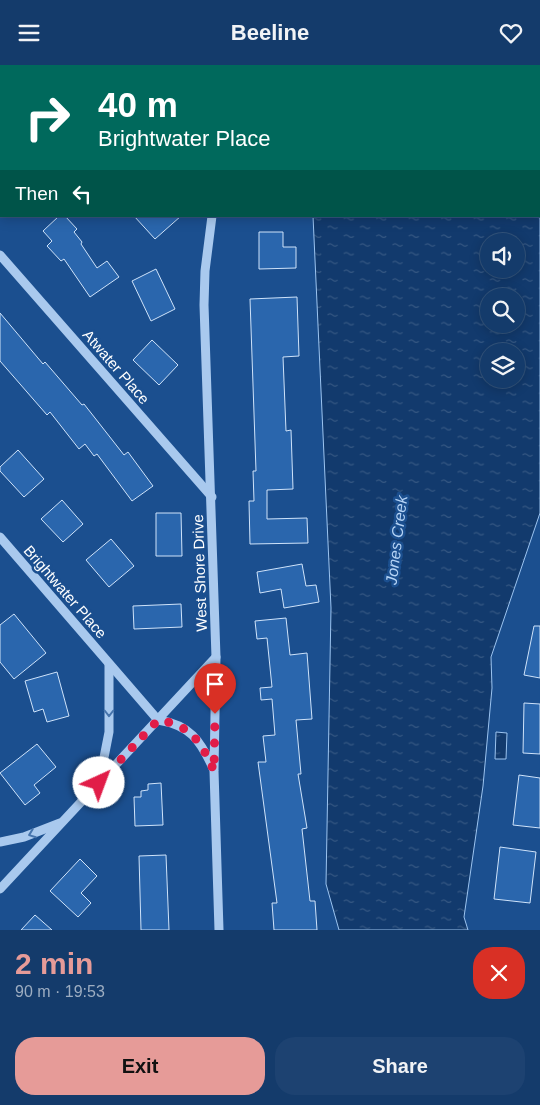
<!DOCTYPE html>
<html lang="en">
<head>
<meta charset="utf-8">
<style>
  :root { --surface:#143b6b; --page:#1d4271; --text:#f1f3f6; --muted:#9dadc1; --line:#33557e; --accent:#e69b98 }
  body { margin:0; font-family:Arial,sans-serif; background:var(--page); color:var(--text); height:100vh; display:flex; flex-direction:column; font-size:19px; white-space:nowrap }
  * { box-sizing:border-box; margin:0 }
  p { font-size:16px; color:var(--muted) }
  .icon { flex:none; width:28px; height:28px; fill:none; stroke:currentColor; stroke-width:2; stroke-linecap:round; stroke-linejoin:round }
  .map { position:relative; height:865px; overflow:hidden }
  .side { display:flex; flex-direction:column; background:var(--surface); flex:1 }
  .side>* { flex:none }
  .hud { position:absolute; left:0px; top:0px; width:540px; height:152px; box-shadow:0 2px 12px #0003,0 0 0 1px var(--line); background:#00695c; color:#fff; overflow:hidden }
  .tools { position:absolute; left:480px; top:168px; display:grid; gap:10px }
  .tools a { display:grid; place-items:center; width:45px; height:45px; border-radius:50%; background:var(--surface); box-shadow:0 2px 12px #0003,0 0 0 1px var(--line); font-size:25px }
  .pin { position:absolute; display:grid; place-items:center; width:42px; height:42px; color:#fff; margin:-51px -21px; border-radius:50% 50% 50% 0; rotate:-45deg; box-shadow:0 0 5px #0007 }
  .pin .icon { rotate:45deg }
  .me { position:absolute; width:55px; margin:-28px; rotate:43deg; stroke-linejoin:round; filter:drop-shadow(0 0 4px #0008) }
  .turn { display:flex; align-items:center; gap:18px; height:105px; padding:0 15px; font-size:22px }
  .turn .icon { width:65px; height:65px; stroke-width:2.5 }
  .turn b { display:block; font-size:35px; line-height:42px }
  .then { display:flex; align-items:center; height:48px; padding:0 15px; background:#0003; gap:10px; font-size:19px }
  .round { display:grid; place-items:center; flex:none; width:52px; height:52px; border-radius:20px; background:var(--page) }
  .overview { display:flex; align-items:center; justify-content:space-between; height:85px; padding:0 15px }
  h1 { font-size:30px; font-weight:800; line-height:38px; color:var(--accent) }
  .primary-button { display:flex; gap:10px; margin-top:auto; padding:10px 15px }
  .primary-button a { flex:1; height:58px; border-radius:20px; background:var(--accent); color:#111; font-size:20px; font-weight:800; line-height:58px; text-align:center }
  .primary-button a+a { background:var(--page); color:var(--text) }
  header { display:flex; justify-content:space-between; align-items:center; height:65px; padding:0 15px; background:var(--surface); font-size:22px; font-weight:800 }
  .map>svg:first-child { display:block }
</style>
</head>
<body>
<header><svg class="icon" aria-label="menu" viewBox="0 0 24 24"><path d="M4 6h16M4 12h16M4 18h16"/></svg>Beeline<svg class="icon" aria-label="heart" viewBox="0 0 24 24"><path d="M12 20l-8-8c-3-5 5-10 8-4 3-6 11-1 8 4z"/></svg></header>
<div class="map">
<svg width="540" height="865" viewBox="0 0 540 865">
  <defs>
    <pattern id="water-ripples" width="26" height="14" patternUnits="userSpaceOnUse" patternTransform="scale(1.25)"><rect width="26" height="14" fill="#123a6d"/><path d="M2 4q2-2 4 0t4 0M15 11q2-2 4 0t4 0" fill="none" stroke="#365883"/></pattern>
  </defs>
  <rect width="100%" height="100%" fill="#1b4f8f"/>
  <!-- water -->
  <g fill="url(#water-ripples)" stroke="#9cc4f0" fill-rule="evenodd">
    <path d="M 316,0 L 540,0 L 540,448 L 491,592 L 492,623 L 483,721 L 464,852 L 468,865 L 339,865 L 326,819 L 331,543 L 313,151 L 539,151 L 539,1 ZM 489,176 L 516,176 L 516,204 L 489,204 ZM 489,231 L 516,231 L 516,259 L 489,259 ZM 489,286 L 516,286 L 516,314 L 489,314 Z"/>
    <path d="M 496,667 L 507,668 L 506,694 L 495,694 Z"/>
  </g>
  <!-- building -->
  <g fill="#2a66ad" stroke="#cfe3fa">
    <path d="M 59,151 L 65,151 L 77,164 L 74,167 L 82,177 L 81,179 L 97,203 L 107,196 L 119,212 L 90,232 L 64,194 L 61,196 L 47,181 L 52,176 L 43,166 Z"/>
    <path d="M 134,151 L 181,151 L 155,174 Z"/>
    <path d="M 259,167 L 283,167 L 283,182 L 296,182 L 296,203 L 259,204 Z"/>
    <path d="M 156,204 L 175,244 L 151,256 L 132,216 Z"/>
    <path d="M 297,232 L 299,291 L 283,292 L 286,366 L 291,365 L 293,424 L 267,425 L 267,454 L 307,453 L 308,478 L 250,479 L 249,436 L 254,436 L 253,406 L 256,406 L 250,234 Z"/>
    <path d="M 0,248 L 43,299 L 45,297 L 82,340 L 84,339 L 124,390 L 128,387 L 153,421 L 132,436 L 97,389 L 94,391 L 85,379 L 79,384 L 50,347 L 47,350 L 0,296 Z"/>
    <path d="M 152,275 L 178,300 L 159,320 L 133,295 Z"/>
    <path d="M 18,385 L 44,414 L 24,432 L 0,406 L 0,402 Z"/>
    <path d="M 62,435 L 83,459 L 63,477 L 41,454 Z"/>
    <path d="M 156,448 L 181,448 L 182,491 L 156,491 Z"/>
    <path d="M 111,474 L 134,501 L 109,522 L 86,495 Z"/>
    <path d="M 302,499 L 306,521 L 316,520 L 319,537 L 284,543 L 281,524 L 260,528 L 257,507 Z"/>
    <path d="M 181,539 L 182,562 L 134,564 L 133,541 Z"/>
    <path d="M 14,549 L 46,588 L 14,614 L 0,597 L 0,560 Z"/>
    <path d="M 286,553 L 290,590 L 307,588 L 312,654 L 296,655 L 301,709 L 298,709 L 307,763 L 302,764 L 310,836 L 315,836 L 317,865 L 274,865 L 272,838 L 277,838 L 258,697 L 266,697 L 263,671 L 275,670 L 272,634 L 261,635 L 260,623 L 272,622 L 267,573 L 257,574 L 255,556 Z"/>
    <path d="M 534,561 L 540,561 L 540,613 L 524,610 Z"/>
    <path d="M 57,607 L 69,651 L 47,657 L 43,644 L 34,647 L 25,616 Z"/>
    <path d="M 524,638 L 540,639 L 540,689 L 523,688 Z"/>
    <path d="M 37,679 L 56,702 L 34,720 L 40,728 L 25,740 L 0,708 Z"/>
    <path d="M 519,710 L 540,713 L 540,763 L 513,760 Z"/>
    <path d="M 161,718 L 163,760 L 135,761 L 134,732 L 141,732 L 141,726 L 148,725 L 148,719 Z"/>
    <path d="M 500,782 L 536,787 L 530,838 L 494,834 Z"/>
    <path d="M 166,790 L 169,865 L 141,865 L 139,791 Z"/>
    <path d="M 80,794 L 97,811 L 81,828 L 91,838 L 78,852 L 50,826 Z"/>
    <path d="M 35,850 L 52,865 L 21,865 Z"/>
  </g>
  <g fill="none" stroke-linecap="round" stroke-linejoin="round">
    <!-- minor -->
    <g stroke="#a9c9ee" stroke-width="9">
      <path d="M 0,67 L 1,67"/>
      <path d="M 212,151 L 205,206 L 204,240 L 216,592 L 214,706 L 219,865"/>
      <path d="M 0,190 L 212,432"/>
      <path d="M 0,472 L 158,655 C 190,660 200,675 213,703"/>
      <path d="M 99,718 L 109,667 L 109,599"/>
      <path d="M 0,777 L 24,772 L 60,758"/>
      <path d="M 0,824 L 216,592"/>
    </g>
  </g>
  <!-- one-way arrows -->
  <defs><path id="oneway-chevron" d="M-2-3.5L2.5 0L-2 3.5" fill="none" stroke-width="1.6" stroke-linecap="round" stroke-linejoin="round" transform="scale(1.25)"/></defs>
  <g stroke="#4674ac">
    <use href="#oneway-chevron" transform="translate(109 648) rotate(90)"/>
    <use href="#oneway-chevron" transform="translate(32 769) rotate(159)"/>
  </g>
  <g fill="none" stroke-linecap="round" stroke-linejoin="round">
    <!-- route -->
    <path stroke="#e11d48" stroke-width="9" stroke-dasharray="0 16.2" d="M 99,718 L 158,655 C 191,660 201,677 214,706 L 215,649"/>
  </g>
  <g text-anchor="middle" stroke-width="5" stroke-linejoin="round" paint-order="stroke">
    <!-- street labels -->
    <g font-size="15" fill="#fff" stroke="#1b4f8f">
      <text transform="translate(116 302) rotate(49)" y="5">Atwater Place</text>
      <text transform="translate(200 508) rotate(-92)" y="5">West Shore Drive</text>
      <text transform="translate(65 527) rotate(49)" y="5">Brightwater Place</text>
    </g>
    <!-- water labels -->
    <g font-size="16" font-style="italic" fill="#b5d3f5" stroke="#1b4f8f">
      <text transform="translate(396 475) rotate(-83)" y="6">Jones Creek</text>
    </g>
  </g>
</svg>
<div class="tools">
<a><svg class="icon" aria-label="sound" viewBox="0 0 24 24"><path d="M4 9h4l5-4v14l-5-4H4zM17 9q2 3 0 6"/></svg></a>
<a><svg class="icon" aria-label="search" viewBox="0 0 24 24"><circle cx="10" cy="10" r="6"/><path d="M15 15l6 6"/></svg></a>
<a><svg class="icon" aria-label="layers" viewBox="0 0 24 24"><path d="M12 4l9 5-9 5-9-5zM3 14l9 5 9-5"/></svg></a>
</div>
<div class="pin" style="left:215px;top:649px;background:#d93025"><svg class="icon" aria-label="arrive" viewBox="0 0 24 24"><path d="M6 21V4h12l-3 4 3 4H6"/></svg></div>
<svg class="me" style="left:99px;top:718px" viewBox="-20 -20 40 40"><circle r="19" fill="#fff"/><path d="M0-13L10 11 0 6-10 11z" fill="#e11d48"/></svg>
<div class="hud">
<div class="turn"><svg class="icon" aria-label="right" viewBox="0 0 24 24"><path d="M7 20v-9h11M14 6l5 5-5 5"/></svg><div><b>40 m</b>Brightwater Place</div></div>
<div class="then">Then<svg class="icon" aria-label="left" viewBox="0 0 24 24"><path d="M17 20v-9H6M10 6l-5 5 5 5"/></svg></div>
</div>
</div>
<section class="side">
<div class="overview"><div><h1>2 min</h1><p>90 m · 19:53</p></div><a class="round" style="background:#d93025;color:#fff"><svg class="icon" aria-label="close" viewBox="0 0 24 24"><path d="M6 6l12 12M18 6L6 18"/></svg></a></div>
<div class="primary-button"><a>Exit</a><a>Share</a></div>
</section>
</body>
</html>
